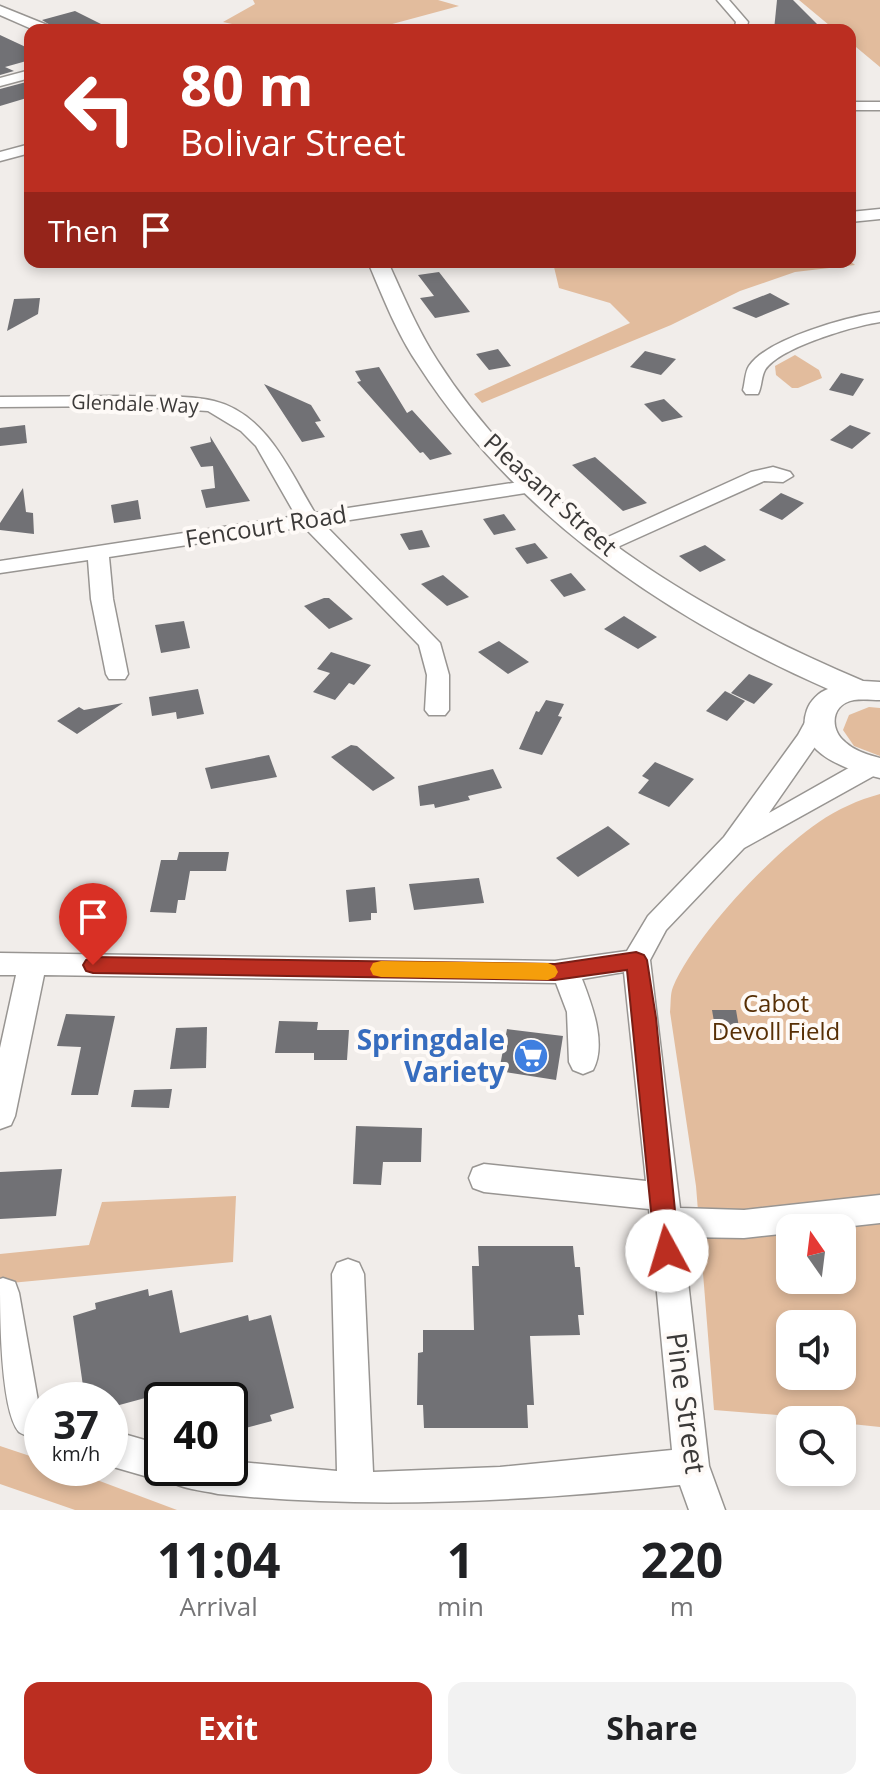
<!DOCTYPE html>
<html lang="en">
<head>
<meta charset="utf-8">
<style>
  :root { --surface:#fff; --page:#f2f2f2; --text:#202124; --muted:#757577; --accent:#bb2e21 }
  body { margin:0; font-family:"Open Sans",sans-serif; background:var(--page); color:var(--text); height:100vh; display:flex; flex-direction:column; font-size:30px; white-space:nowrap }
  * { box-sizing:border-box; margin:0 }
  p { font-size:26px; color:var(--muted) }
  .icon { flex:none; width:44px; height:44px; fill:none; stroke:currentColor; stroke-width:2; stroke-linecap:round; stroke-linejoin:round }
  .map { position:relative; height:1510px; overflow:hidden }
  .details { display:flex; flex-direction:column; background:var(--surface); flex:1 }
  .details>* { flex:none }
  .banner { position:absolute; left:24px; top:24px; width:832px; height:244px; border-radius:16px; box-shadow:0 4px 12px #0003; background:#bb2e21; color:#fff; overflow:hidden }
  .needle { width:52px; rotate:346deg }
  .tools { position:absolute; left:776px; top:1214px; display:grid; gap:16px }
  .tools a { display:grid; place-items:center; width:80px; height:80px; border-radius:16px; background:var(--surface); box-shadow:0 4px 12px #0003; font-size:40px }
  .speed { position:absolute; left:24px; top:1382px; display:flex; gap:16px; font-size:40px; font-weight:700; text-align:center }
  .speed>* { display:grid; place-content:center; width:104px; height:104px; border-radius:50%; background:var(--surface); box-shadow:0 4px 12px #0003; line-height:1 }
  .speed small { font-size:20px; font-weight:400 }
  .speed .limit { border:4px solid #111; border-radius:12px; background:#fff; color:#111 }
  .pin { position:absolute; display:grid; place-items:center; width:68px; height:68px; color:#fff; margin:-82px -34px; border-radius:50% 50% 50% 0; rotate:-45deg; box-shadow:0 0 8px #0007 }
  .pin .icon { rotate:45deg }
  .me { position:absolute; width:88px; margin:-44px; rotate:354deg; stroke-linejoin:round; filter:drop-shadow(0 0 6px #0008) }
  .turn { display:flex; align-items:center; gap:28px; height:168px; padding:0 24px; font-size:36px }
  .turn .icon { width:104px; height:104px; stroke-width:2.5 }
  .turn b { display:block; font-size:56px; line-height:68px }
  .then { display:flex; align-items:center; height:76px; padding:0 24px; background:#0003; gap:16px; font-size:30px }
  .eta { display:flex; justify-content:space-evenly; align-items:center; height:136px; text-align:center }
  .eta b { font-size:48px; font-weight:700; line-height:56px }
  .primary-button { display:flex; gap:16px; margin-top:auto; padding:16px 24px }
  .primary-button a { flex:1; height:92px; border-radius:16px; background:var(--accent); color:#fff; font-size:32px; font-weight:700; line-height:92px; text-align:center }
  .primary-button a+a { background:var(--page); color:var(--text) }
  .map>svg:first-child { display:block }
</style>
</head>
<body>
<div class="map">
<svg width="880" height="1510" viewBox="0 0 880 1510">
  <rect width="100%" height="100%" fill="#f1edea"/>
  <!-- green -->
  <g fill="#e2bc9d" fill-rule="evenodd">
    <path d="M 253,0 L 438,0 L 459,6 L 370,30 L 260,30 L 223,22 L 255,4 Z"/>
    <path d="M 799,0 L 880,0 L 880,67 L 850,42 L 850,30 L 835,30 Z"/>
    <path d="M 850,261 L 855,265 L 795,272 L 740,291 L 671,325 L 482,403 L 474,394 L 630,323 L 610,303 L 559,288 L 554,267 L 557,262 Z"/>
    <path d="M 795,355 L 819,370 L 822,378 L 798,388 L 792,388 L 776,375 L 775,366 Z"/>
    <path d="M 869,707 L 880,708 L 880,756 L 854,746 L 843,730 L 849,715 Z"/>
    <path d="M 880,794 L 880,1427 L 842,1423 L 842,1420 L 714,1410 L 696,1186 L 670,1012 C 671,1004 670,994 673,987 C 695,935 772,854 819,822 C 838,809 858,800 880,794 ZM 790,1228 L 842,1228 L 842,1280 L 790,1280 ZM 790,1324 L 842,1324 L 842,1376 L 790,1376 Z"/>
    <path d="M 236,1196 L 233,1262 L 0,1284 L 0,1254 L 89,1245 L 102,1202 Z"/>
    <path d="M 0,1446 L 42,1460 L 42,1468 L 65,1468 L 177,1510 L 75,1510 L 0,1484 Z"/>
  </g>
  <!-- building -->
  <g fill="#717175">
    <path d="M 777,0 L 793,0 L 823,30 L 774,30 Z"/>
    <path d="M 75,11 L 113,30 L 58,30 L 42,20 Z"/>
    <path d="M 0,35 L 30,49 L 30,60 L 5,67 L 14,71 L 0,75 Z"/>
    <path d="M 30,81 L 30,97 L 0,106 L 0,89 Z"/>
    <path d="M 439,272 L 470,312 L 435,318 L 420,298 L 434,296 L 418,275 Z"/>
    <path d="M 770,293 L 790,304 L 756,318 L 732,308 Z"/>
    <path d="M 40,298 L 38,314 L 7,331 L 14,299 Z"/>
    <path d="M 498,349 L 511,366 L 489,370 L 476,354 Z"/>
    <path d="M 645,351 L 676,359 L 661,375 L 630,367 Z"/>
    <path d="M 379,367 L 407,413 L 412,410 L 452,454 L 430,460 L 423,452 L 420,453 L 357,382 L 361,381 L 355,371 Z"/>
    <path d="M 841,373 L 864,379 L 853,396 L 829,390 Z"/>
    <path d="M 264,384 L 311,405 L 321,421 L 315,422 L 325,437 L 302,442 Z"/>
    <path d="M 664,399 L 683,417 L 662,422 L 644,404 Z"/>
    <path d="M 25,425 L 27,443 L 0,446 L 0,428 Z"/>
    <path d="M 850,425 L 871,433 L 852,449 L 830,440 Z"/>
    <path d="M 210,436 L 250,501 L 206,508 L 201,490 L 215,488 L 213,466 L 201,467 L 190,447 L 211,442 Z"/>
    <path d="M 595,457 L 647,503 L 623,511 L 572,465 Z"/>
    <path d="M 23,488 L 26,512 L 33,513 L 34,534 L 0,530 L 0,523 Z"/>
    <path d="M 781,493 L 804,503 L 782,520 L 759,510 Z"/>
    <path d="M 138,500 L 141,519 L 114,523 L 111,505 Z"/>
    <path d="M 504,514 L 516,530 L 494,535 L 483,519 Z"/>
    <path d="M 422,530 L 430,547 L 409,550 L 400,534 Z"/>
    <path d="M 535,543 L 548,558 L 527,564 L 515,548 Z"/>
    <path d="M 705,545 L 726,560 L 700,572 L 679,556 Z"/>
    <path d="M 571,573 L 586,590 L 564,597 L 550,580 Z"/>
    <path d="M 443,575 L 469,597 L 447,606 L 421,584 Z"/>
    <path d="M 324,598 L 329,598 L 353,619 L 329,629 L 304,606 Z"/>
    <path d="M 624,616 L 657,637 L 638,649 L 604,629 Z"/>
    <path d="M 184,621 L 190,648 L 161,653 L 155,625 Z"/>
    <path d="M 499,641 L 529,662 L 508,674 L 478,652 Z"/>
    <path d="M 331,652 L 371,665 L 354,685 L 349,683 L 335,700 L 313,692 L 330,673 L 317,669 Z"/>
    <path d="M 749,674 L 773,684 L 754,704 L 731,693 Z"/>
    <path d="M 198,689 L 204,714 L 177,719 L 176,712 L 152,716 L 149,697 Z"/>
    <path d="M 725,691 L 745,701 L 727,721 L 706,711 Z"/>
    <path d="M 546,700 L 564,704 L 558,716 L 562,717 L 542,755 L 519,749 L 536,711 L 539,712 Z"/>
    <path d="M 123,703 L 77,734 L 57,721 L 79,707 L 84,710 Z"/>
    <path d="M 351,745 L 357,746 L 395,778 L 373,791 L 331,757 Z"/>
    <path d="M 269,755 L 277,777 L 211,789 L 205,768 Z"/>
    <path d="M 655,762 L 694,779 L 669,807 L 638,793 L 649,780 L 642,776 Z"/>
    <path d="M 493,769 L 502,788 L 468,796 L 470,800 L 435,808 L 434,804 L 420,806 L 418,786 Z"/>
    <path d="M 608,826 L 630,844 L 578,877 L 556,858 Z"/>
    <path d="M 179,852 L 229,852 L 226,871 L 190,871 L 185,900 L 178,900 L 176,913 L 150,912 L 161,860 L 177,860 Z"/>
    <path d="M 479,878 L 484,903 L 414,910 L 409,884 Z"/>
    <path d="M 375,887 L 377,913 L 371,913 L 371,920 L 349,922 L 346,890 Z"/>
    <path d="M 712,1010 L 736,1010 L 740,1033 L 716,1033 Z"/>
    <path d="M 66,1014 L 115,1016 L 98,1095 L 71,1095 L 81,1047 L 57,1046 Z"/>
    <path d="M 279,1021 L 318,1022 L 317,1030 L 349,1030 L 347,1060 L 314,1060 L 314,1053 L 275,1053 Z"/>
    <path d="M 207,1027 L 206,1068 L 170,1069 L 176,1028 Z"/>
    <path d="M 507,1029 L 563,1036 L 556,1080 L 499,1071 Z"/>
    <path d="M 172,1089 L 169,1108 L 131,1107 L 134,1090 Z"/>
    <path d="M 356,1126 L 422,1128 L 421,1162 L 383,1162 L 381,1185 L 353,1184 Z"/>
    <path d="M 62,1169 L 56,1216 L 0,1219 L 0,1172 Z"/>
    <path d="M 478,1246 L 573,1246 L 575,1267 L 580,1267 L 584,1315 L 578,1315 L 580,1335 L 530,1336 L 534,1405 L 527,1405 L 528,1428 L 424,1428 L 423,1405 L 417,1405 L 418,1353 L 423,1352 L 423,1330 L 474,1330 L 472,1266 L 479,1266 Z"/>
    <path d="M 148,1289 L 149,1296 L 172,1290 L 180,1333 L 248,1315 L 249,1321 L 271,1315 L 294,1408 L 270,1415 L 272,1421 L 230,1432 L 230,1400 L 185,1400 L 182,1388 L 112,1407 L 111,1400 L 85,1400 L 73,1316 L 96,1309 L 95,1303 Z"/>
  </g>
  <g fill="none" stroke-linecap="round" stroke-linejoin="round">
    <!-- minor casing -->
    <g stroke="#989592" stroke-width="3">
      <g id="minor">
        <path d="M 717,0 L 729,0 L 748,22 L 746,30 L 734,30 L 736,22 Z"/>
        <path d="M 30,70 L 30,78 L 0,86 L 0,78 Z"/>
        <rect x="850" y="102" width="30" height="8"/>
        <path d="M 30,144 L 30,153 L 0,161 L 0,152 Z"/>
        <path d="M 880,209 L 880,219 L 850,222 L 850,212 Z"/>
        <path d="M 880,312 L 880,322 C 854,326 780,347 765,370 C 761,377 762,387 758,394 L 746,394 L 743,390 C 745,383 745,372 749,366 C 768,338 848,317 880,312 Z"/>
        <path d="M 128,396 C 156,397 188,395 214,401 C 267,414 290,472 315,513 L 532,480 L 539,482 L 542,486 L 539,490 L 532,492 L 324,524 L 440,643 L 449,675 L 449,710 L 445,715 L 429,715 L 425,710 L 427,675 L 419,645 L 304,527 L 109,557 L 113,599 L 128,674 L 125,679 L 109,679 L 106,674 L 91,599 L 88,560 L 0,573 L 0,561 L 296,516 L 256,446 L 241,431 L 208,411 L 128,406 L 0,407 L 0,397 Z"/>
        <path d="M 773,467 L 790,472 L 793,476 L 783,482 L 764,481 L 611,550 L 597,550 L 594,546 L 597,542 L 751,472 Z"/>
        <path d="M 817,713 L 825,715 L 829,721 L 817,744 L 769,813 L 861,761 L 870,759 L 879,761 L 879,773 L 744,848 L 666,930 L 650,960 L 680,1208 L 744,1210 L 880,1195 L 880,1223 L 835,1228 L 790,1228 L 790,1233 L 744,1238 L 683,1237 L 709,1466 L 725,1510 L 689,1510 L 680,1485 C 528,1501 369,1510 218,1494 C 201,1490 180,1489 166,1479 L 162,1481 L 110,1466 L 110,1430 L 162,1445 L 162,1468 L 230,1468 L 230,1461 L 337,1471 L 332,1274 L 337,1263 L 348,1259 L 359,1263 L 364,1274 L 373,1472 L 500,1467 L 672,1450 L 649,1209 L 484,1192 L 473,1188 L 469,1178 L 473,1168 L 484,1164 L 646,1181 L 624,972 L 582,979 C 592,1005 607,1044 593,1070 L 583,1074 L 573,1070 L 569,1062 L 567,1012 L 556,983 L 44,975 L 15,1116 L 11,1125 L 0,1129 L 0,1048 L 16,975 L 0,975 L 0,953 L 555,961 L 627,951 L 648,916 L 724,837 L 798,735 L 809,715 Z"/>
        <path d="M 3,1278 L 15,1282 L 19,1293 L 38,1401 L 42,1406 L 42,1441 C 35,1438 25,1436 19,1432 C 0,1410 0,1312 0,1279 Z"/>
      </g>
    </g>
    <!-- major casing -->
    <g stroke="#989592" stroke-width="3">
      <g id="major">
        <path d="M 0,6 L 52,27 L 55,30 L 34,30 L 0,15 Z"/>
        <path d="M 368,262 L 388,262 C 403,295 417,329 437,360 C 535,514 699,612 863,681 L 880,682 L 880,700 C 872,700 863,699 854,700 C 831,704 829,729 845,742 C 855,751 868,755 880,758 L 880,778 C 850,771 792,753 807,710 C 810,701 819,692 828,689 C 667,618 516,516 419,366 C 397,334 383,297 368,262 Z"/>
      </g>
    </g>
    <!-- minor -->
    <use href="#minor" fill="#fff" fill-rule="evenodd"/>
    <!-- major -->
    <use href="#major" fill="#fff" fill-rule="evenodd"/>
  </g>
  <!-- route -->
  <path fill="#bb2e21" stroke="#7a1e15" stroke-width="2" d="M 636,952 L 644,955 L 647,960 L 656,1018 L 679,1251 L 676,1259 L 667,1262 L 658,1259 L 655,1251 L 627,970 L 555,980 L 93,973 L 86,971 L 83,965 L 86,960 L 93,957 L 555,964 Z"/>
  <!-- slow -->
  <path fill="#f59e0b" d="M 381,961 L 548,963 L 555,966 L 558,972 L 555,977 L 548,980 L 381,977 L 373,975 L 370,969 L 373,963 Z"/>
  <!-- icons -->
  <defs>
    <g id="supermarket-disc" transform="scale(1.8)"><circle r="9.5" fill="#3f7fe0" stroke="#fefaf7"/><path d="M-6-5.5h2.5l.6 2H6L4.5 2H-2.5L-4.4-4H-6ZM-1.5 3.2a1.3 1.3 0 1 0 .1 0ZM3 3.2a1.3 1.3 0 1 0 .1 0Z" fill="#fff"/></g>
  </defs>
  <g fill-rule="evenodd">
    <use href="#supermarket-disc" x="531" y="1056"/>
  </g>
  <g text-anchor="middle" stroke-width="8" stroke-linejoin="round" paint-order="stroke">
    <!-- far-street labels -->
    <g font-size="20" fill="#3c3a39" stroke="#fefaf7">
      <text transform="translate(135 404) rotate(2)" y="7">Glendale Way</text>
    </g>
    <!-- street labels -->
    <g font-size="24" fill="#3c3a39" stroke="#fefaf7">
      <text transform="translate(550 495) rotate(42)" y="8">Pleasant Street</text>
      <text transform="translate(266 527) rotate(-9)" y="8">Fencourt Road</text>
    </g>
    <!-- park labels -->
    <g font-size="24" fill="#572f05" stroke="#fefaf7">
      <text x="776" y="1012">Cabot<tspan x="776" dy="28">Devoll Field</tspan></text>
    </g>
    <!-- near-shop labels -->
    <g font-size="28" font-weight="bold" fill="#366cbe" stroke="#fefaf7" text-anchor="end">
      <text x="505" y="1050">Springdale<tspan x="505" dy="32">Variety</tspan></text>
    </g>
    <!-- near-street labels -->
    <g font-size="28" fill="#3c3a39" stroke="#fefaf7">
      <text transform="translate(686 1403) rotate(82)" y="10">Pine Street</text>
    </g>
  </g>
</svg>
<div class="tools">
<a><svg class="needle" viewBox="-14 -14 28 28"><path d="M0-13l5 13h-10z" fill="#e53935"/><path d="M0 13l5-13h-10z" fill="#757577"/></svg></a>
<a><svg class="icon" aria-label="sound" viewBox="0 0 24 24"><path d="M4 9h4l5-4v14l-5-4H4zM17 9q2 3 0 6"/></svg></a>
<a><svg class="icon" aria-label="search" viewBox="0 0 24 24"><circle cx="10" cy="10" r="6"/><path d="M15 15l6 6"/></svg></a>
</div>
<div class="speed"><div>37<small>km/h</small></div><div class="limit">40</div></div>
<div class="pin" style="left:93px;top:965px;background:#d93025"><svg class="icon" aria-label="arrive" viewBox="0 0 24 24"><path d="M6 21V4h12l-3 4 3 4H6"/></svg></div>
<svg class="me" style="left:667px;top:1251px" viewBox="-20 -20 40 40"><circle r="19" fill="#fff"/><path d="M0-13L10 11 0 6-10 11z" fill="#bb2e21"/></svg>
<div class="banner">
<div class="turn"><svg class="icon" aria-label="left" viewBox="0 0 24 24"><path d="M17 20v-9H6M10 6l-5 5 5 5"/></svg><div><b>80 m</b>Bolivar Street</div></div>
<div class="then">Then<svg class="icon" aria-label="arrive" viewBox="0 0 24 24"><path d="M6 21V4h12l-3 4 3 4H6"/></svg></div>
</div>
</div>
<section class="details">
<div class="eta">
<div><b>11:04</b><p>Arrival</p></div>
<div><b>1</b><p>min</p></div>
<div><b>220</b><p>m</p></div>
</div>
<div class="primary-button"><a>Exit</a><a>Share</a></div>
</section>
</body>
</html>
